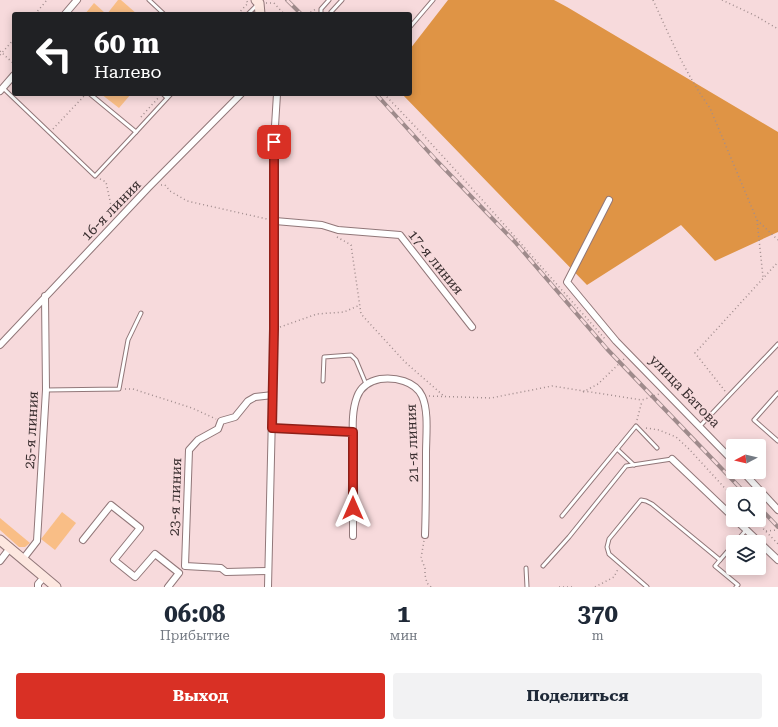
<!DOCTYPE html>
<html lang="ru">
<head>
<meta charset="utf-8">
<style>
  :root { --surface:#fff; --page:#f2f2f3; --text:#1f2937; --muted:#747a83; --accent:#d93025 }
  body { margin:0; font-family:"Roboto Serif",serif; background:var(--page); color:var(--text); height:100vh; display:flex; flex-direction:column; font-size:15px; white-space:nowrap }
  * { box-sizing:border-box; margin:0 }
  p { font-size:13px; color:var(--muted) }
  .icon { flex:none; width:22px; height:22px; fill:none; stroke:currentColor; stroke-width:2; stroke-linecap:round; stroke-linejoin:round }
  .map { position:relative; height:587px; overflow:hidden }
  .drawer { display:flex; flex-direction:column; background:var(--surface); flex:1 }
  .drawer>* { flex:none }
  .banner { position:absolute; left:12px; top:12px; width:400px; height:84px; border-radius:4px; box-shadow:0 2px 10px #0003; background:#202124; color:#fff; overflow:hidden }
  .needle { width:26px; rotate:263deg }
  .fabs { position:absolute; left:726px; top:439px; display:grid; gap:8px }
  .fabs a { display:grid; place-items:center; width:40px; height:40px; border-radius:4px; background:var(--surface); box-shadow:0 2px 10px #0003; font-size:20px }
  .pin { position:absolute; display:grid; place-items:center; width:34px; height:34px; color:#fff; margin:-17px; border-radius:8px; box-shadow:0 2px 6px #0006 }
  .me { position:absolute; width:44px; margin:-22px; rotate:0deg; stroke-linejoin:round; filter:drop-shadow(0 0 3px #0008) }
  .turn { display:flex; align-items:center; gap:14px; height:84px; padding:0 16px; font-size:18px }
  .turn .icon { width:52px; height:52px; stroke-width:2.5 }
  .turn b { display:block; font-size:28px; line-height:34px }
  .eta { display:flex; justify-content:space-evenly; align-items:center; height:68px; text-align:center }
  .eta b { font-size:24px; font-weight:700; line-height:28px }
  .action { display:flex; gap:8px; margin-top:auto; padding:8px 16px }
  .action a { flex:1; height:46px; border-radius:4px; background:var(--accent); color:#fff; font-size:16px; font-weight:700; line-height:46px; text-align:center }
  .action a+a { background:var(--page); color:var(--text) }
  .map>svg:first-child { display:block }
</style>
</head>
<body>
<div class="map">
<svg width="778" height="587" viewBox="0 0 778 587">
  <rect width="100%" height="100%" fill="#f7dadc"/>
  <!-- green -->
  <g fill="#f9be86">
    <path d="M 118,0 L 121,0 L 137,14 L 107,14 Z"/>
    <path d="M 94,3 L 105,13 L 104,14 L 85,14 Z"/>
    <path d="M 101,94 L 131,94 L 119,108 Z"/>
    <path d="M 62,512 L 76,523 L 55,550 L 41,539 Z"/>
    <path d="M 0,518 L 30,543 L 25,547 L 19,547 L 0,530 Z"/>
  </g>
  <!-- forest -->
  <path fill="#df9445" d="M 448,0 L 554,0 L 567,7 L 778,132 L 778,232 L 715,261 L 681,225 L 587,285 L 402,94 L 410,94 L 410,49 Z"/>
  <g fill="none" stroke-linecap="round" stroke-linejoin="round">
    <!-- lane casing -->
    <g stroke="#917779" stroke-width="5">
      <g id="lane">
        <path d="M 149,0 L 164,14"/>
        <path d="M 248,14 L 257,5"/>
        <path d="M 321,14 L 321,9 L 329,0"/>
        <path d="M 333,14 L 331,12 L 342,0"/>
        <path d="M 410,27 L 433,0"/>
        <path d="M 3,88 L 95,176 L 136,132"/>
        <path d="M 90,94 L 136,132 L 171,94"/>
        <path d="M 163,94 L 167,98"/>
        <path d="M 323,381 L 324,357 L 351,355 L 356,360 L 366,384"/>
        <path d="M 46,390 L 119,389 L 128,340 L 141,313"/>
        <path d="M 778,393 L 754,420 L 778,441"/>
        <path d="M 700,426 L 778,344"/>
        <path d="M 617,449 L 634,465"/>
        <path d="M 562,516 L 636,426 L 657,448"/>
        <path d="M 736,542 L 746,530"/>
        <path d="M 720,560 L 715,566 L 738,585 L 736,587"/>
        <path d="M 543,566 L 569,537 L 626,466 L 672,459"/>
        <path d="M 526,568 L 527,587"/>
        <path d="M 647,587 L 609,554 L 607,547 L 609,539 L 641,500 L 646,501 L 652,504 L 720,560 L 733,545"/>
      </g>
    </g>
    <!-- street casing -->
    <g stroke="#917779" stroke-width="8">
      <g id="street">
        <path d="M 65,14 L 77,0"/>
        <path d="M 0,91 L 14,75"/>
        <path d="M 609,200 L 567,282 L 616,341 L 733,461"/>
        <path d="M 275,221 L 322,225 L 338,230 L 400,235 L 472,327"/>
        <path d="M 0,345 L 148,188 L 241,94"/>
        <path d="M 272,428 L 353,432"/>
        <path d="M 672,459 L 733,517"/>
        <path d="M 743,472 L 778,510"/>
        <path d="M 736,520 L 759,542"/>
        <path d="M 353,536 C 353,507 353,477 353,448 C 353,431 351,413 357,397 C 361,386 370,381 380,379 C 395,377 415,381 422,396 C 429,411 426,437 426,453 C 426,481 426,508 425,535"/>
        <path d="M 83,540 L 111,505 L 140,528 L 114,560 L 135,577 L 155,554 L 179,573 L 168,587"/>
        <path d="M 759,542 L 778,560"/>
        <path d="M 23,559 L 37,541 L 46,390 L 45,296"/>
        <path d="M 0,561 L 10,548"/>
        <path d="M 268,571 L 226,572 L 221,568 L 185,566 L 189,450 L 198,440 L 218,429 L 221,421 L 235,417 L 248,401 L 255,397 L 273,395"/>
        <path d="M 38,587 L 38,584 L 44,577"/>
        <path d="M 268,587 L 274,329 L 274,142 L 277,94"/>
      </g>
    </g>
    <!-- secondary casing -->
    <g stroke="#917779" stroke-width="11">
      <g id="secondary">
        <path d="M 256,0 L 259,3 L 260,14"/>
        <path d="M 0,540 L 56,587"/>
      </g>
    </g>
    <!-- path -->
    <g stroke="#a18d8e" stroke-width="1.5" stroke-dasharray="1 3" stroke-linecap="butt">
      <path d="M 653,0 C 670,37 686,75 710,108 L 757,220 L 778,240"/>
      <path d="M 722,0 L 756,16 L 778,29"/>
      <path d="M 266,3 L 274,3 L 284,14"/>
      <path d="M 35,14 L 47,0"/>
      <path d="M 238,14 L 248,3 L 246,0"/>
      <path d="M 307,14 L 316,9"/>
      <path d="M 0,51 L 14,64"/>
      <path d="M 0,55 L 14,39"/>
      <path d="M 384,94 C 461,173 532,257 605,339"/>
      <path d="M 141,117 L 159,97"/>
      <path d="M 53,129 L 85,95"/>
      <path d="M 100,179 L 106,182 L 113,215"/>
      <path d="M 161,185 L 165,185 L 170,191 L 187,201 L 267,219"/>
      <path d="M 757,220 L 763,277"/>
      <path d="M 337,237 L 351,245 L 361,314 L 405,362 L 445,397"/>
      <path d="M 280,327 L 317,314 L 344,312 L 360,305"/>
      <path d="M 125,389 L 133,389 L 192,408 L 216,419"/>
      <path d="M 725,391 L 695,353 L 778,262"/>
      <path d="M 583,392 L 598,384 L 624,359"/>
      <path d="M 429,396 L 491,398 L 552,386 L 642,400 L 659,394"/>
      <path d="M 637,420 L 642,401"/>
      <path d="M 646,428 L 659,430 L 676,437 L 689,449 L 733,497"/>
      <path d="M 755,520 L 778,544"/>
      <path d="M 766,531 L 778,530"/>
      <path d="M 424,541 L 421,558 L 425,568 L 425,575 L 427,583 L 431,587"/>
      <path d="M 559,587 L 575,587"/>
      <path d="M 595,587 L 614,577 L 618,569"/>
    </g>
    <!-- lane -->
    <use href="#lane" stroke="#fff" stroke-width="3"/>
    <!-- street -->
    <use href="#street" stroke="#fff" stroke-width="6"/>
    <!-- secondary -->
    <use href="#secondary" stroke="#fde7e0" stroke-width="9"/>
    <!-- rail casing -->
    <g stroke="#9f8b8c" stroke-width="4">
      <g id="rail">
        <path d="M 287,0 L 301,14"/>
        <path d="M 376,94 L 436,160 L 515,242 L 607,349 L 746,494"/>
        <path d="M 759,507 L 778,527"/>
      </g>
    </g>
    <!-- rail -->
    <use href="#rail" stroke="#f7dadc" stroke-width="2.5" stroke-dasharray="8" stroke-linecap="butt"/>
  </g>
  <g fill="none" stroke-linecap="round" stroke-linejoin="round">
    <!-- route casing -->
    <g stroke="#8d1f18" stroke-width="10">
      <path id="route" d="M 274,142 L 274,329 L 272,428 L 353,432 L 353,508"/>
    </g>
    <!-- route -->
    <use href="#route" stroke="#d93025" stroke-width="7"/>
  </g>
  <g text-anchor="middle" stroke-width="3.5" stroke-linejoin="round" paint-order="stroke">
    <!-- street labels -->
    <g font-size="14" fill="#392e2f" stroke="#f7dadc">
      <text transform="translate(111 210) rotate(-46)" y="5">16-я линия</text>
      <text transform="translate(436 262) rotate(51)" y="5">17-я линия</text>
      <text transform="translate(685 391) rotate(46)" y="5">улица Батова</text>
      <text transform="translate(31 430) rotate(-87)" y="5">25-я линия</text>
      <text transform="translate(412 443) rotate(-92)" y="5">21-я линия</text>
      <text transform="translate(175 497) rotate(-88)" y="5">23-я линия</text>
    </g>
  </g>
</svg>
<div class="fabs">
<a><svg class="needle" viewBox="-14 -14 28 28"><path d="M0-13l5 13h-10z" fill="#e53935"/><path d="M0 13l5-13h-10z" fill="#747a83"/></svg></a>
<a><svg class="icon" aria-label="search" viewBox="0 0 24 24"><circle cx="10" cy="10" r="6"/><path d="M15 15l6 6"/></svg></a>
<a><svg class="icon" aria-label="layers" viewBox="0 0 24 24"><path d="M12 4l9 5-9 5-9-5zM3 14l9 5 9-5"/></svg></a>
</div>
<div class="pin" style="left:274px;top:142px;background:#d93025"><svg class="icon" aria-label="arrive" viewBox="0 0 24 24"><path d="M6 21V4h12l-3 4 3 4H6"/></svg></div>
<svg class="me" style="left:353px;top:508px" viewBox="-20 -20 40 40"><path d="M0-17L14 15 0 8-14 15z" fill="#d93025" stroke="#fff" stroke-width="4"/></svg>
<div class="banner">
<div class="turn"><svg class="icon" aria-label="left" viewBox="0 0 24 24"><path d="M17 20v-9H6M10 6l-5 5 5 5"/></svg><div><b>60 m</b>Налево</div></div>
</div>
</div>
<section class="drawer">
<div class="eta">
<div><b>06:08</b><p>Прибытие</p></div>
<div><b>1</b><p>мин</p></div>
<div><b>370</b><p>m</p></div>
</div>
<div class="action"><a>Выход</a><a>Поделиться</a></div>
</section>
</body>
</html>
